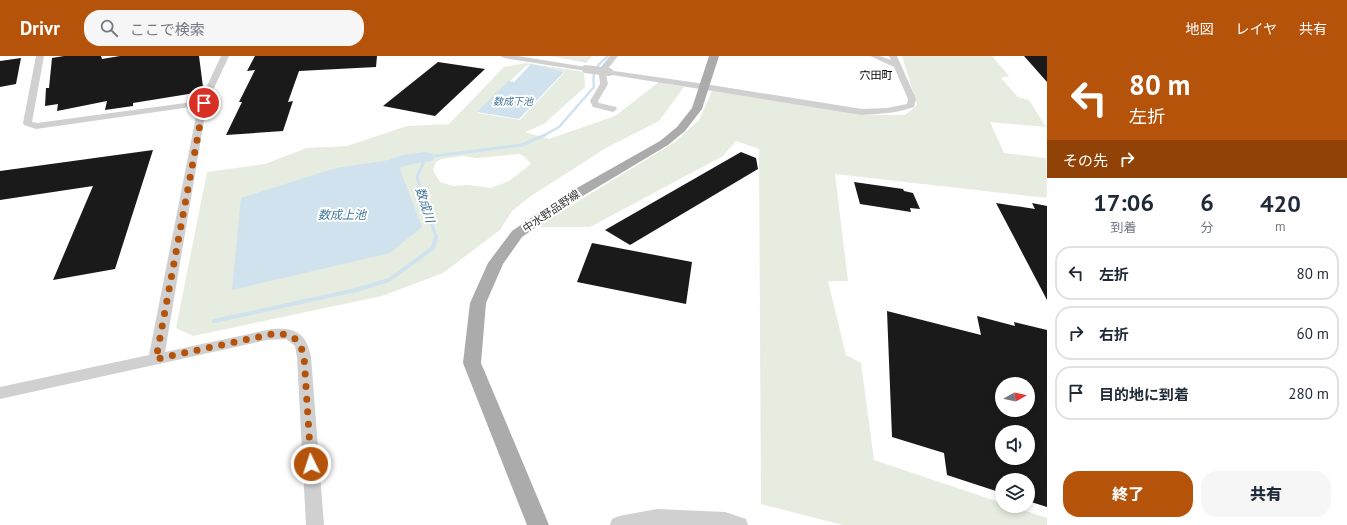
<!DOCTYPE html>
<html lang="ja">
<head>
<meta charset="utf-8">
<style>
  :root { --surface:#fff; --page:#f6f6f7; --text:#1f2937; --muted:#747a83; --line:#e0e1e3; --accent:#b45309 }
  body { margin:0; font-family:"PT Sans","Noto Sans JP",sans-serif; background:var(--page); color:var(--text); height:100vh; display:flex; flex-direction:column; font-size:15px; white-space:nowrap }
  * { box-sizing:border-box; margin:0 }
  p { font-size:13px; color:var(--muted) }
  .icon { flex:none; width:22px; height:22px; fill:none; stroke:currentColor; stroke-width:2; stroke-linecap:round; stroke-linejoin:round }
  .map { position:relative; flex:1; overflow:hidden }
  .side { display:flex; flex-direction:column; background:var(--surface); width:300px }
  .side>* { flex:none }
  .banner { background:#b45309; color:#fff; overflow:hidden }
  .needle { width:26px; rotate:82deg }
  .fabs { position:absolute; left:995px; top:321px; display:grid; gap:8px }
  .fabs a { display:grid; place-items:center; width:40px; height:40px; border-radius:50%; background:var(--surface); box-shadow:0 2px 6px #0003; font-size:20px }
  .pin { position:absolute; display:grid; place-items:center; width:34px; height:34px; color:#fff; margin:-17px; border:2px solid #fff; border-radius:50%; box-shadow:0 1px 4px #0007 }
  .me { position:absolute; width:44px; margin:-22px; rotate:356deg; stroke-linejoin:round; filter:drop-shadow(0 0 3px #0008) }
  .turn { display:flex; align-items:center; gap:14px; height:84px; padding:0 16px; font-size:18px }
  .turn .icon { width:52px; height:52px; stroke-width:2.5 }
  .turn b { display:block; font-size:28px; line-height:34px }
  .then { display:flex; align-items:center; height:38px; padding:0 16px; background:#0003; gap:8px; font-size:15px }
  .eta { display:flex; justify-content:space-evenly; align-items:center; height:68px; text-align:center }
  .eta b { font-size:24px; font-weight:800; line-height:28px }
  .cta { display:flex; gap:8px; margin-top:auto; padding:8px 16px }
  .cta a { flex:1; height:46px; border-radius:16px; background:var(--accent); color:#fff; font-size:16px; font-weight:800; line-height:46px; text-align:center }
  .cta a+a { background:var(--page); color:var(--text) }
  ul { padding:0; list-style:none }
  li { display:flex; align-items:center; gap:12px; height:54px; margin:0 8px 6px; padding:0 8px; border:2px solid var(--line); border-radius:16px }
  li div { flex:1 }
  li b { display:block; font-size:15px }
  li em { font-style:normal }
  header { display:flex; align-items:center; gap:24px; box-sizing:border-box; height:56px; padding:0 20px; background:var(--accent); color:#fff }
  header strong { font-size:19px }
  nav { display:flex; gap:22px; margin-inline-start:auto; font-size:14px }
  .search { width:280px; height:36px; background:var(--page); display:flex; align-items:center; gap:10px; box-sizing:border-box; padding:0 14px; border-radius:16px; color:var(--muted); font-size:15px }
  main { display:flex; flex:1; min-height:0 }
  .map>svg:first-child { display:block }
</style>
</head>
<body>
<header>
<strong>Drivr</strong>
<div class="search"><svg class="icon" aria-label="search" viewBox="0 0 24 24"><circle cx="10" cy="10" r="6"/><path d="M15 15l6 6"/></svg>ここで検索</div>
<nav><a>地図</a><a>レイヤ</a><a>共有</a></nav>
</header>
<main>
<div class="map">
<svg width="1047" height="469" viewBox="0 0 1047 469">
  <rect width="100%" height="100%" fill="#fff"/>
  <!-- green -->
  <g fill="#e6ecdf" fill-rule="evenodd">
    <path d="M 552,0 L 592,0 L 586,7 Z"/>
    <path d="M 902,0 L 992,0 L 1009,20 L 1001,22 L 1018,41 L 1029,44 L 1046,71 L 990,66 L 1004,97 L 1046,102 L 1047,142 L 835,118 L 848,225 L 828,225 L 846,299 L 861,307 L 874,404 L 1002,447 L 1002,450 L 1011,450 L 1047,462 L 1047,469 L 843,469 L 761,448 L 759,93 L 736,85 L 723,100 L 590,171 L 536,171 L 675,86 L 699,64 L 712,35 L 868,59 L 905,59 L 917,49 Z"/>
    <path d="M 526,7 L 584,16 L 585,31 L 544,68 L 525,76 L 549,83 L 615,60 L 659,26 L 684,31 L 659,65 L 606,92 L 531,140 L 512,155 L 500,174 L 443,217 L 382,240 L 193,280 L 176,272 L 207,116 L 265,108 L 307,92 L 347,90 L 407,70 L 449,68 L 504,11 ZM 527,9 L 565,16 L 520,64 L 477,57 ZM 520,98 L 525,101 L 531,108 L 509,125 L 491,132 L 468,129 L 453,130 L 440,126 L 433,114 L 436,106 L 441,103 L 463,100 L 476,102 Z"/>
  </g>
  <!-- water -->
  <g fill="#cfe2ee">
    <path d="M 531,8 L 564,16 L 519,63 L 477,56 L 508,25 L 514,26 Z"/>
    <path d="M 396,103 L 422,171 L 390,197 L 232,234 L 241,142 L 336,112 Z"/>
  </g>
  <g fill="none" stroke-linecap="round" stroke-linejoin="round">
    <!-- stream-far2 -->
    <path stroke="#cfe2ee" stroke-width="2.5" d="M 543,80 L 559,71 L 594,31 C 592,14 595,11 608,0"/>
    <!-- stream-far1 -->
    <path stroke="#cfe2ee" stroke-width="3" d="M 436,181 L 417,121 L 426,101 L 522,89 L 545,79"/>
    <!-- stream -->
    <path stroke="#cfe2ee" stroke-width="4" d="M 214,265 L 356,234 L 389,224 L 433,192 L 436,180"/>
    <!-- river -->
    <path fill="#cfe2ee" fill-rule="evenodd" d="M 426,96 L 432,97 L 435,101 L 432,105 L 412,108 L 379,118 L 373,117 L 370,113 L 373,109 L 403,99 Z"/>
  </g>
  <!-- building -->
  <g fill="#1a1a1a" fill-rule="evenodd">
    <path d="M 64,0 L 101,0 L 102,3 L 120,0 L 199,0 L 203,31 L 201,36 L 133,47 L 133,50 L 105,54 L 107,45 L 57,55 L 58,48 L 45,50 L 46,32 L 49,32 L 52,2 Z"/>
    <path d="M 255,0 L 377,0 L 376,11 L 299,15 L 288,46 L 293,45 L 283,75 L 226,79 L 242,46 L 239,46 L 255,14 L 247,15 Z"/>
    <path d="M 1024,0 L 1047,0 L 1047,26 Z"/>
    <path d="M 21,2 L 16,28 L 0,31 L 0,5 Z"/>
    <path d="M 438,6 L 485,13 L 435,60 L 383,50 Z"/>
    <path d="M 153,94 L 115,213 L 53,224 L 93,130 L 0,144 L 0,115 Z"/>
    <path d="M 741,96 L 756,102 L 758,113 L 630,189 L 605,174 Z"/>
    <path d="M 854,126 L 903,133 L 904,135 L 913,137 L 920,153 L 910,152 L 911,156 L 860,148 Z"/>
    <path d="M 996,147 L 1035,153 L 1032,147 L 1047,150 L 1047,244 Z"/>
    <path d="M 592,187 L 692,206 L 686,248 L 577,226 Z"/>
    <path d="M 887,255 L 981,279 L 977,260 L 1015,270 L 1014,266 L 1047,274 L 1047,451 L 1028,445 L 1028,424 L 1002,424 L 1002,437 L 947,419 L 944,397 L 892,381 ZM 1002,328 L 1028,328 L 1028,354 L 1002,354 ZM 1002,376 L 1028,376 L 1028,402 L 1002,402 Z"/>
  </g>
  <g fill="none" stroke-linecap="round" stroke-linejoin="round">
    <!-- minor -->
    <g fill="#d0d0d0" fill-rule="evenodd">
      <path d="M 36,0 L 44,0 L 32,66 L 37,67 L 200,45 L 221,0 L 229,0 L 207,47 L 165,296 L 272,273 C 296,271 307,278 311,301 L 324,469 L 306,469 L 297,301 L 295,290 L 286,283 L 267,284 L 0,343 L 0,331 L 149,299 L 198,50 L 36,73 L 24,69 L 23,67 Z"/>
      <path d="M 500,0 L 518,0 L 586,11 L 590,13 L 586,15 L 504,2 Z"/>
      <path d="M 610,0 L 618,0 L 607,14 L 705,28 L 862,53 L 887,52 L 907,48 L 908,43 L 894,11 L 870,0 L 880,0 L 891,4 L 889,0 L 897,0 L 916,43 L 914,51 C 897,57 880,58 862,59 L 606,18 L 608,28 L 598,45 L 599,47 L 616,51 L 617,53 L 613,56 L 593,51 L 590,45 L 600,28 L 599,19 L 600,12 Z"/>
      <path d="M 657,453 L 725,456 L 746,463 L 748,469 L 610,469 L 612,463 L 619,460 Z"/>
    </g>
    <!-- major -->
    <path fill="#ababab" fill-rule="evenodd" d="M 709,0 L 719,0 L 702,53 L 685,75 L 668,89 L 571,147 L 522,181 L 503,208 L 486,247 L 481,307 L 549,469 L 527,469 L 463,307 L 470,247 L 488,207 L 512,175 L 561,141 L 660,85 L 677,71 L 692,52 Z"/>
    <!-- minor-bridge -->
    <path stroke="#d0d0d0" stroke-width="8" d="M 586,13 L 609,16"/>
  </g>
  <g fill="none" stroke-linecap="round" stroke-linejoin="round">
    <!-- route -->
    <path stroke="#b45309" stroke-width="7" stroke-dasharray="0 12.6" d="M 204,47 L 156,303 L 277,277 C 295,280 299,283 304,300 L 311,408"/>
  </g>
  <g text-anchor="middle" stroke-width="4" stroke-linejoin="round" paint-order="stroke">
    <!-- far-water labels -->
    <g font-size="10" font-style="italic" fill="#3f7597" stroke="#fff">
      <text x="513" y="49">数成下池</text>
    </g>
    <!-- far-quarter labels -->
    <g font-size="11" fill="#000" stroke="#fff">
      <text x="876" y="23">穴田町</text>
    </g>
    <!-- street labels -->
    <g font-size="11" fill="#333" stroke="#fff">
      <text transform="translate(551 155) rotate(-34)" y="4">中水野品野線</text>
    </g>
    <!-- water labels -->
    <g font-size="12" font-style="italic" fill="#3f7597" stroke="#fff">
      <text transform="translate(425 149) rotate(72)" y="4">数成川</text>
      <text x="342" y="163">数成上池</text>
    </g>
  </g>
</svg>
<div class="fabs">
<a><svg class="needle" viewBox="-14 -14 28 28"><path d="M0-13l5 13h-10z" fill="#e53935"/><path d="M0 13l5-13h-10z" fill="#747a83"/></svg></a>
<a><svg class="icon" aria-label="sound" viewBox="0 0 24 24"><path d="M4 9h4l5-4v14l-5-4H4zM17 9q2 3 0 6"/></svg></a>
<a><svg class="icon" aria-label="layers" viewBox="0 0 24 24"><path d="M12 4l9 5-9 5-9-5zM3 14l9 5 9-5"/></svg></a>
</div>
<div class="pin" style="left:204px;top:47px;background:#d93025"><svg class="icon" aria-label="arrive" viewBox="0 0 24 24"><path d="M6 21V4h12l-3 4 3 4H6"/></svg></div>
<svg class="me" style="left:311px;top:408px" viewBox="-20 -20 40 40"><circle r="17" fill="#b45309" stroke="#fff" stroke-width="3"/><path d="M0-11L8 9 0 5-8 9z" fill="#fff"/></svg>
</div>
<section class="side">
<div class="banner">
<div class="turn"><svg class="icon" aria-label="left" viewBox="0 0 24 24"><path d="M17 20v-9H6M10 6l-5 5 5 5"/></svg><div><b>80 m</b>左折</div></div>
<div class="then">その先<svg class="icon" aria-label="right" viewBox="0 0 24 24"><path d="M7 20v-9h11M14 6l5 5-5 5"/></svg></div>
</div>
<div class="eta">
<div><b>17:06</b><p>到着</p></div>
<div><b>6</b><p>分</p></div>
<div><b>420</b><p>m</p></div>
</div>
<ul>
<li><svg class="icon" aria-label="left" viewBox="0 0 24 24"><path d="M17 20v-9H6M10 6l-5 5 5 5"/></svg><div><b>左折</b></div><em>80 m</em></li>
<li><svg class="icon" aria-label="right" viewBox="0 0 24 24"><path d="M7 20v-9h11M14 6l5 5-5 5"/></svg><div><b>右折</b></div><em>60 m</em></li>
<li><svg class="icon" aria-label="arrive" viewBox="0 0 24 24"><path d="M6 21V4h12l-3 4 3 4H6"/></svg><div><b>目的地に到着</b></div><em>280 m</em></li>
</ul>
<div class="cta"><a>終了</a><a>共有</a></div>
</section>
</main>
</body>
</html>
